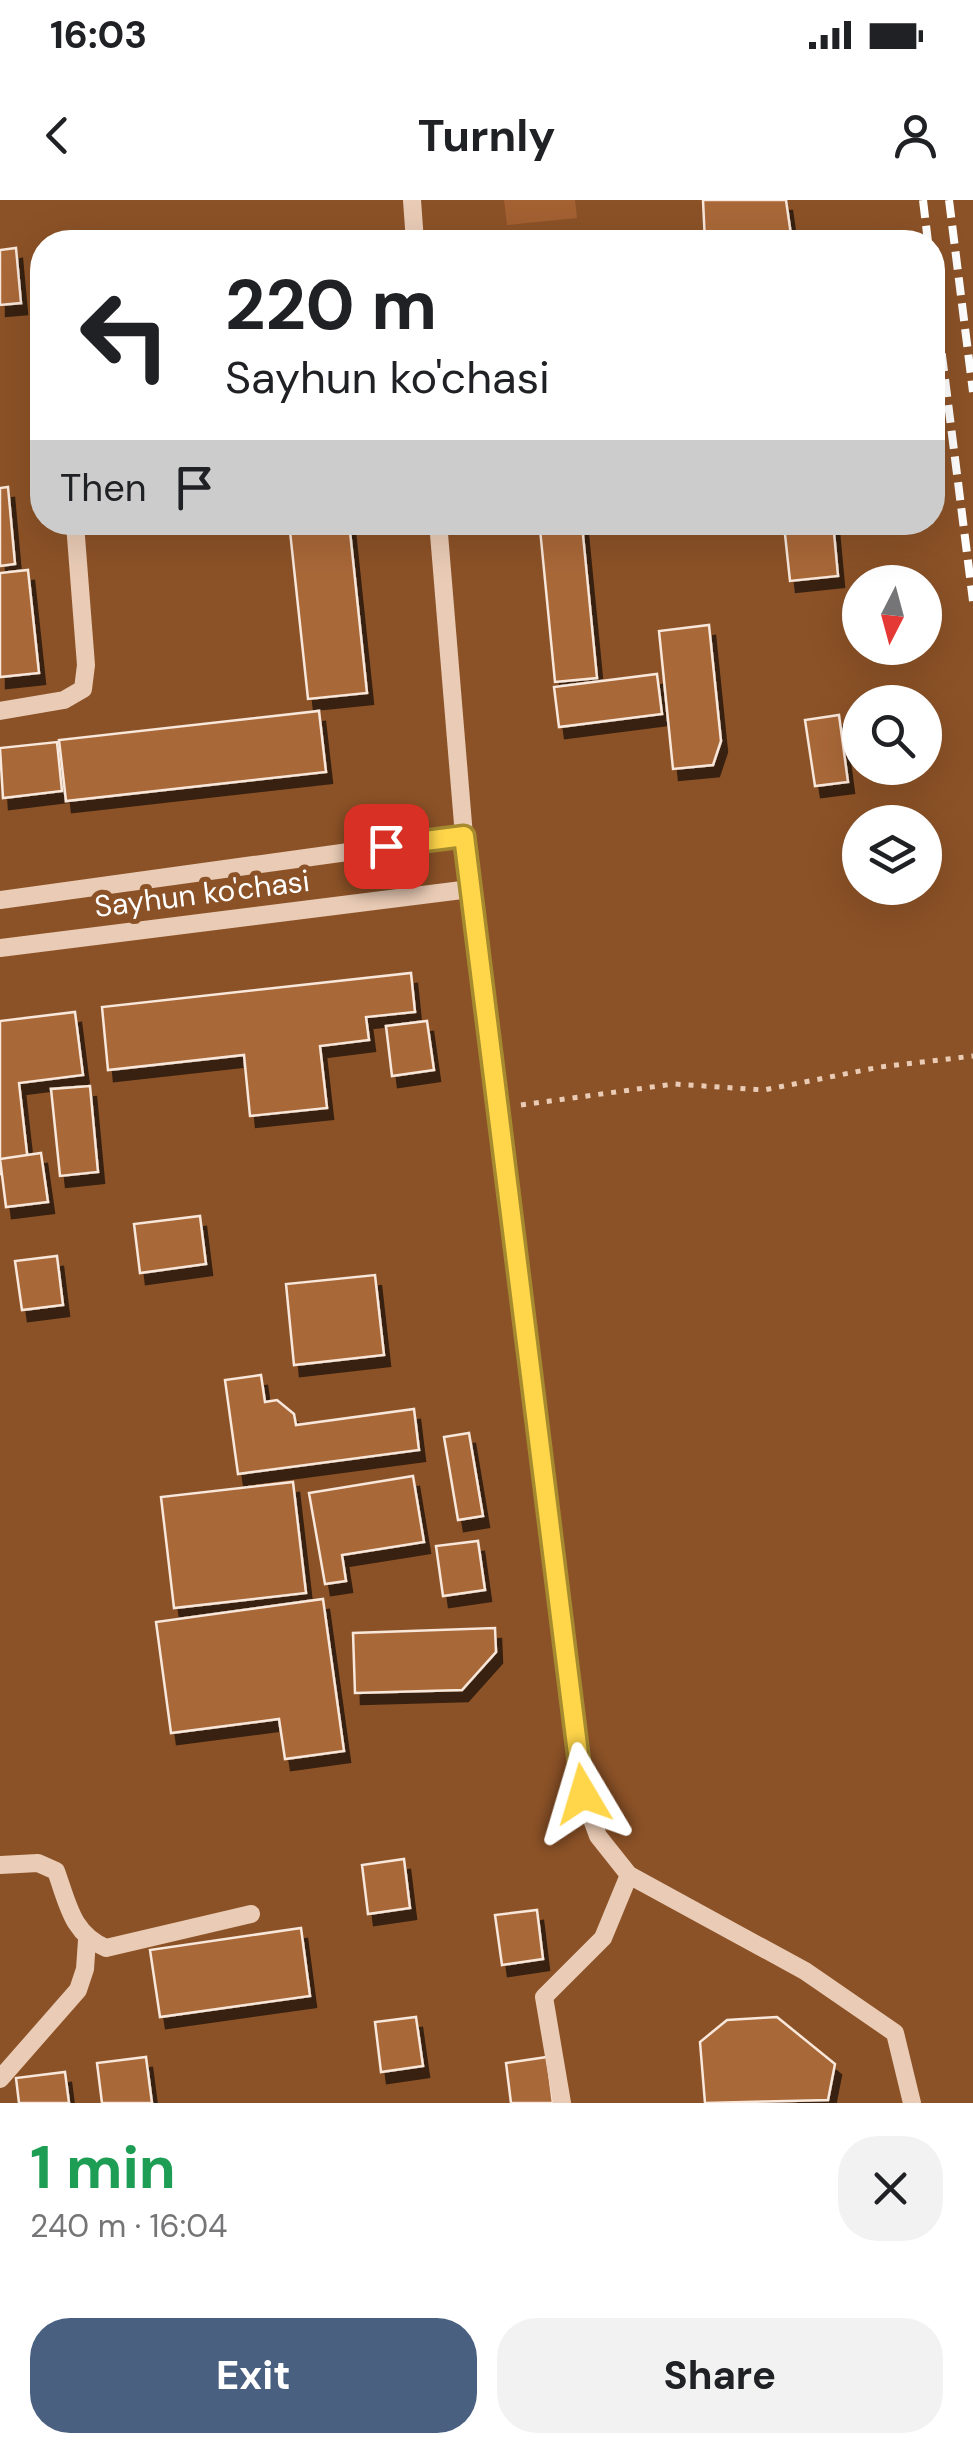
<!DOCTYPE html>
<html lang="en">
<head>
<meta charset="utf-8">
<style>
  :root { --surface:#fff; --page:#f2f2f2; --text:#202124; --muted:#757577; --accent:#496081 }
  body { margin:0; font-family:"DM Sans",sans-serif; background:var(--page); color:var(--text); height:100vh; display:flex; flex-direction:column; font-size:38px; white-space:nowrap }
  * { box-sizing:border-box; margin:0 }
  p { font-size:32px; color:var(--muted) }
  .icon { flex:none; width:55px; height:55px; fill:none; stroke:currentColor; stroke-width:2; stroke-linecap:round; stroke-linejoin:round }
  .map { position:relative; height:1903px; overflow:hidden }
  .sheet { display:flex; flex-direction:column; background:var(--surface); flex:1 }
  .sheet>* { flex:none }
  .top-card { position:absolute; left:30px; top:30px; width:915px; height:305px; border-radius:40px; box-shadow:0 10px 40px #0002; background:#fff; color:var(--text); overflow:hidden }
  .needle { width:65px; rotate:186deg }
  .buttons { position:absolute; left:842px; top:365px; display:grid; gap:20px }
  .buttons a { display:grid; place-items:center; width:100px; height:100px; border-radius:50%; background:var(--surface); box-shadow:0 10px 40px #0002; font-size:50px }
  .pin { position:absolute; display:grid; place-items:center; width:85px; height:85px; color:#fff; margin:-42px; border-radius:20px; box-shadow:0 5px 15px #0006 }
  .me { position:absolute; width:110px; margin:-55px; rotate:353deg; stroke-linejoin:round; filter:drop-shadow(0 0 8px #0008) }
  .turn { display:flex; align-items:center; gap:35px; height:210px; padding:0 30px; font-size:45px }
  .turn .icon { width:130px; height:130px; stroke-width:2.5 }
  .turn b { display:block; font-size:70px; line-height:85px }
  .then { display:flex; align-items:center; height:95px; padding:0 30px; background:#0003; gap:20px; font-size:38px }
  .round { display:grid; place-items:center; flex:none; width:105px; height:105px; border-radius:40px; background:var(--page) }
  .head { display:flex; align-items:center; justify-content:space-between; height:170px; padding:0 30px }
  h1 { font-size:60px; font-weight:700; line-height:75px; color:#1e9e55 }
  .cta { display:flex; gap:20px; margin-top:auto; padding:20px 30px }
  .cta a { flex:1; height:115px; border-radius:40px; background:var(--accent); color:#fff; font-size:40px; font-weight:700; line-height:115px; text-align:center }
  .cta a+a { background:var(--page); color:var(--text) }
  .status { display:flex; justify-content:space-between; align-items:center; height:70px; padding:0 50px; background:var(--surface); direction:ltr }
  .status svg { height:28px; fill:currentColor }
  header { display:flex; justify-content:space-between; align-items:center; height:130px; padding:0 30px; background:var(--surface); font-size:45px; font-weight:700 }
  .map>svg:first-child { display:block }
</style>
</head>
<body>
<div class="status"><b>16:03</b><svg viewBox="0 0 49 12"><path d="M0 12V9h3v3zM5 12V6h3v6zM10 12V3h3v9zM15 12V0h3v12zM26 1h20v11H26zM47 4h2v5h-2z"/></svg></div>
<header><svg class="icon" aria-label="back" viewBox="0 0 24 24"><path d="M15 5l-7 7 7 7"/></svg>Turnly<svg class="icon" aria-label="person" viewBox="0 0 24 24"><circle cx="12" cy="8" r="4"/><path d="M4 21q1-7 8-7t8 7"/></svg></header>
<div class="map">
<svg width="973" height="1903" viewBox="0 0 973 1903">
  <defs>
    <filter id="shadow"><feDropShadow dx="6" dy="11" stdDeviation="0" flood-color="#0009"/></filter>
  </defs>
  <rect width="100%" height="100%" fill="#8c5227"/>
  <!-- green -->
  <path fill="#a46132" d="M 504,0 L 575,0 L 577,18 L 507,25 Z"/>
  <!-- building -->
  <g fill="#a96738" stroke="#f8e7db" stroke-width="2.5" filter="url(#shadow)">
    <path d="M 703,0 L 786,0 L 792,42 L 705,42 Z"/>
    <path d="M 16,48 L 21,103 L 0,105 L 0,50 Z"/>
    <path d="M 8,287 L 15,364 L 0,366 L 0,288 Z"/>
    <path d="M 289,322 L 349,322 L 367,493 L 308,499 Z"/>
    <path d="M 808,322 L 833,322 L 838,376 L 790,381 L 784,325 Z"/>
    <path d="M 582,325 L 597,478 L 555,482 L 540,329 Z"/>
    <path d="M 28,370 L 39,473 L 0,477 L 0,373 Z"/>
    <path d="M 709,425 L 721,541 L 713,565 L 673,569 L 659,431 Z"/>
    <path d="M 657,474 L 662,514 L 559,527 L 554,487 Z"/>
    <path d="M 319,511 L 326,572 L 66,601 L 59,540 Z"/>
    <path d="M 839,515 L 848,582 L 815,586 L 805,520 Z"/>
    <path d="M 57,542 L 62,591 L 3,598 L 0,548 Z"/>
    <path d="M 411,773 L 415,812 L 366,817 L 369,840 L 320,846 L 327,908 L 250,916 L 244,855 L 108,870 L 102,807 Z"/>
    <path d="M 75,812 L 83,875 L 19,883 L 29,971 L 0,974 L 0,821 Z"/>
    <path d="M 427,821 L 434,870 L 392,876 L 386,826 Z"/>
    <path d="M 90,886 L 98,972 L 60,976 L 51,889 Z"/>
    <path d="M 41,953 L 48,1002 L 6,1007 L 0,959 Z"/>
    <path d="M 200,1016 L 206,1064 L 140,1073 L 134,1024 Z"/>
    <path d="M 57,1056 L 63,1105 L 22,1110 L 15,1061 Z"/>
    <path d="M 375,1075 L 384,1155 L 294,1165 L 286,1084 Z"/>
    <path d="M 261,1175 L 265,1202 L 277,1200 L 294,1214 L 296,1225 L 414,1209 L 419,1250 L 238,1274 L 225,1180 Z"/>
    <path d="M 469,1233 L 483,1316 L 458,1320 L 444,1237 Z"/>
    <path d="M 413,1276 L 424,1342 L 342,1355 L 346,1381 L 325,1384 L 309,1293 Z"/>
    <path d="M 293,1282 L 306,1393 L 174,1408 L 161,1297 Z"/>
    <path d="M 478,1341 L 485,1390 L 443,1396 L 436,1346 Z"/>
    <path d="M 323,1399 L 344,1551 L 285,1559 L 279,1519 L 171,1533 L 156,1422 Z"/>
    <path d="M 495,1428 L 496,1452 L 462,1490 L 355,1493 L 353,1433 Z"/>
    <path d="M 404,1659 L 410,1708 L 368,1714 L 362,1665 Z"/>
    <path d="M 537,1710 L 543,1759 L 502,1765 L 495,1715 Z"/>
    <path d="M 301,1728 L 310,1796 L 160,1817 L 150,1750 Z"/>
    <path d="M 416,1817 L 423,1866 L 381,1872 L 375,1822 Z"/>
    <path d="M 777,1817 L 835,1864 L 828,1900 L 705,1903 L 700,1842 L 727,1820 Z"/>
    <path d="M 146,1857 L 152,1903 L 102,1903 L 97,1863 Z"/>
    <path d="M 547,1857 L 553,1903 L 511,1903 L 506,1863 Z"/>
    <path d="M 65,1872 L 69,1903 L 19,1903 L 16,1878 Z"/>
  </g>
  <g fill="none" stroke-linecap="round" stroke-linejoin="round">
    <!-- path -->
    <path stroke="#eaccb6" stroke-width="5" stroke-dasharray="5 8" stroke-linecap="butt" d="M 521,905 L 674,884 L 764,890 L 880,867 L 973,856"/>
    <!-- minor -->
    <g stroke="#eaccb6" stroke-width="18">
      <path d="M 412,0 L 415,42"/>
      <path d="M 438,322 L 464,636 L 583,1595 L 598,1636 L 629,1675 L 805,1771 L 895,1833 L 912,1903"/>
      <path d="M 0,511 L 64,500 L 83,489 L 86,465 L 75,324"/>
      <path d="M 0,700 L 464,636"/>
      <path d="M 0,748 L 470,689"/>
      <path d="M 0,1665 L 38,1663 L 56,1671 C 68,1704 72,1734 106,1748 L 251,1714"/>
      <path d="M 0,1879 L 78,1790 L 85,1769 L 87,1740"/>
      <path d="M 562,1903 L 544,1797 L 603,1738 L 629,1675"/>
    </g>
    <!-- rail -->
    <g stroke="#fff" stroke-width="8" stroke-dasharray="18 8" stroke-linecap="butt">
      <path d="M 923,0 L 928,42"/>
      <path d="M 949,0 L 973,192"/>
      <path d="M 932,76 L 973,401"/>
    </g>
  </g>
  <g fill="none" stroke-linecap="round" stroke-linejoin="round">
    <!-- route casing -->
    <g stroke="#a68a30" stroke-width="25">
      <path id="route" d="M 386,646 L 464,636 L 583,1594"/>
    </g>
    <!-- route -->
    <use href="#route" stroke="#ffd54a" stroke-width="18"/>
  </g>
  <g text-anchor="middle" stroke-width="10" stroke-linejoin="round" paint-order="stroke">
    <!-- street labels -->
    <g font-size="30" fill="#fff" stroke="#8c5227">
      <text transform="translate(202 694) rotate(-7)" y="10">Sayhun ko'chasi</text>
    </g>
  </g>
</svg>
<div class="buttons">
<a><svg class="needle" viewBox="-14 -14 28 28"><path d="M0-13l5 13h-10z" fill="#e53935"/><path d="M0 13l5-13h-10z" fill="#757577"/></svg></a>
<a><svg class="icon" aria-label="search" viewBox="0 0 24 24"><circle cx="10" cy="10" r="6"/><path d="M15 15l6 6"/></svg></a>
<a><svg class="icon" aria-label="layers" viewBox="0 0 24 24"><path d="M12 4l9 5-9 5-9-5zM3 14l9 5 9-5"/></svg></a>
</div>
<div class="pin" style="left:386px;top:646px;background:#d93025"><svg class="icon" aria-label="arrive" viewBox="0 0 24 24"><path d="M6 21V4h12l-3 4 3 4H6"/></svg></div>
<svg class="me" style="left:583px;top:1594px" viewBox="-20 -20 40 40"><path d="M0-17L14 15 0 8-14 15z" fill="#ffd54a" stroke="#fff" stroke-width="4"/></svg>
<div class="top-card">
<div class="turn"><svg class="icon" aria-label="left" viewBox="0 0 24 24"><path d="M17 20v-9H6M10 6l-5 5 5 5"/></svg><div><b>220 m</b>Sayhun ko'chasi</div></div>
<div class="then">Then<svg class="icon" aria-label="arrive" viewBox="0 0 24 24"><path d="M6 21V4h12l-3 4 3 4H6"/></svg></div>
</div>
</div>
<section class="sheet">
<div class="head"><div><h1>1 min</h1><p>240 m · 16:04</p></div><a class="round"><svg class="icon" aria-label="close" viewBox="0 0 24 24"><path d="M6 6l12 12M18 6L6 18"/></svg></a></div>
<div class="cta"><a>Exit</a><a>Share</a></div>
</section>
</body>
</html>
